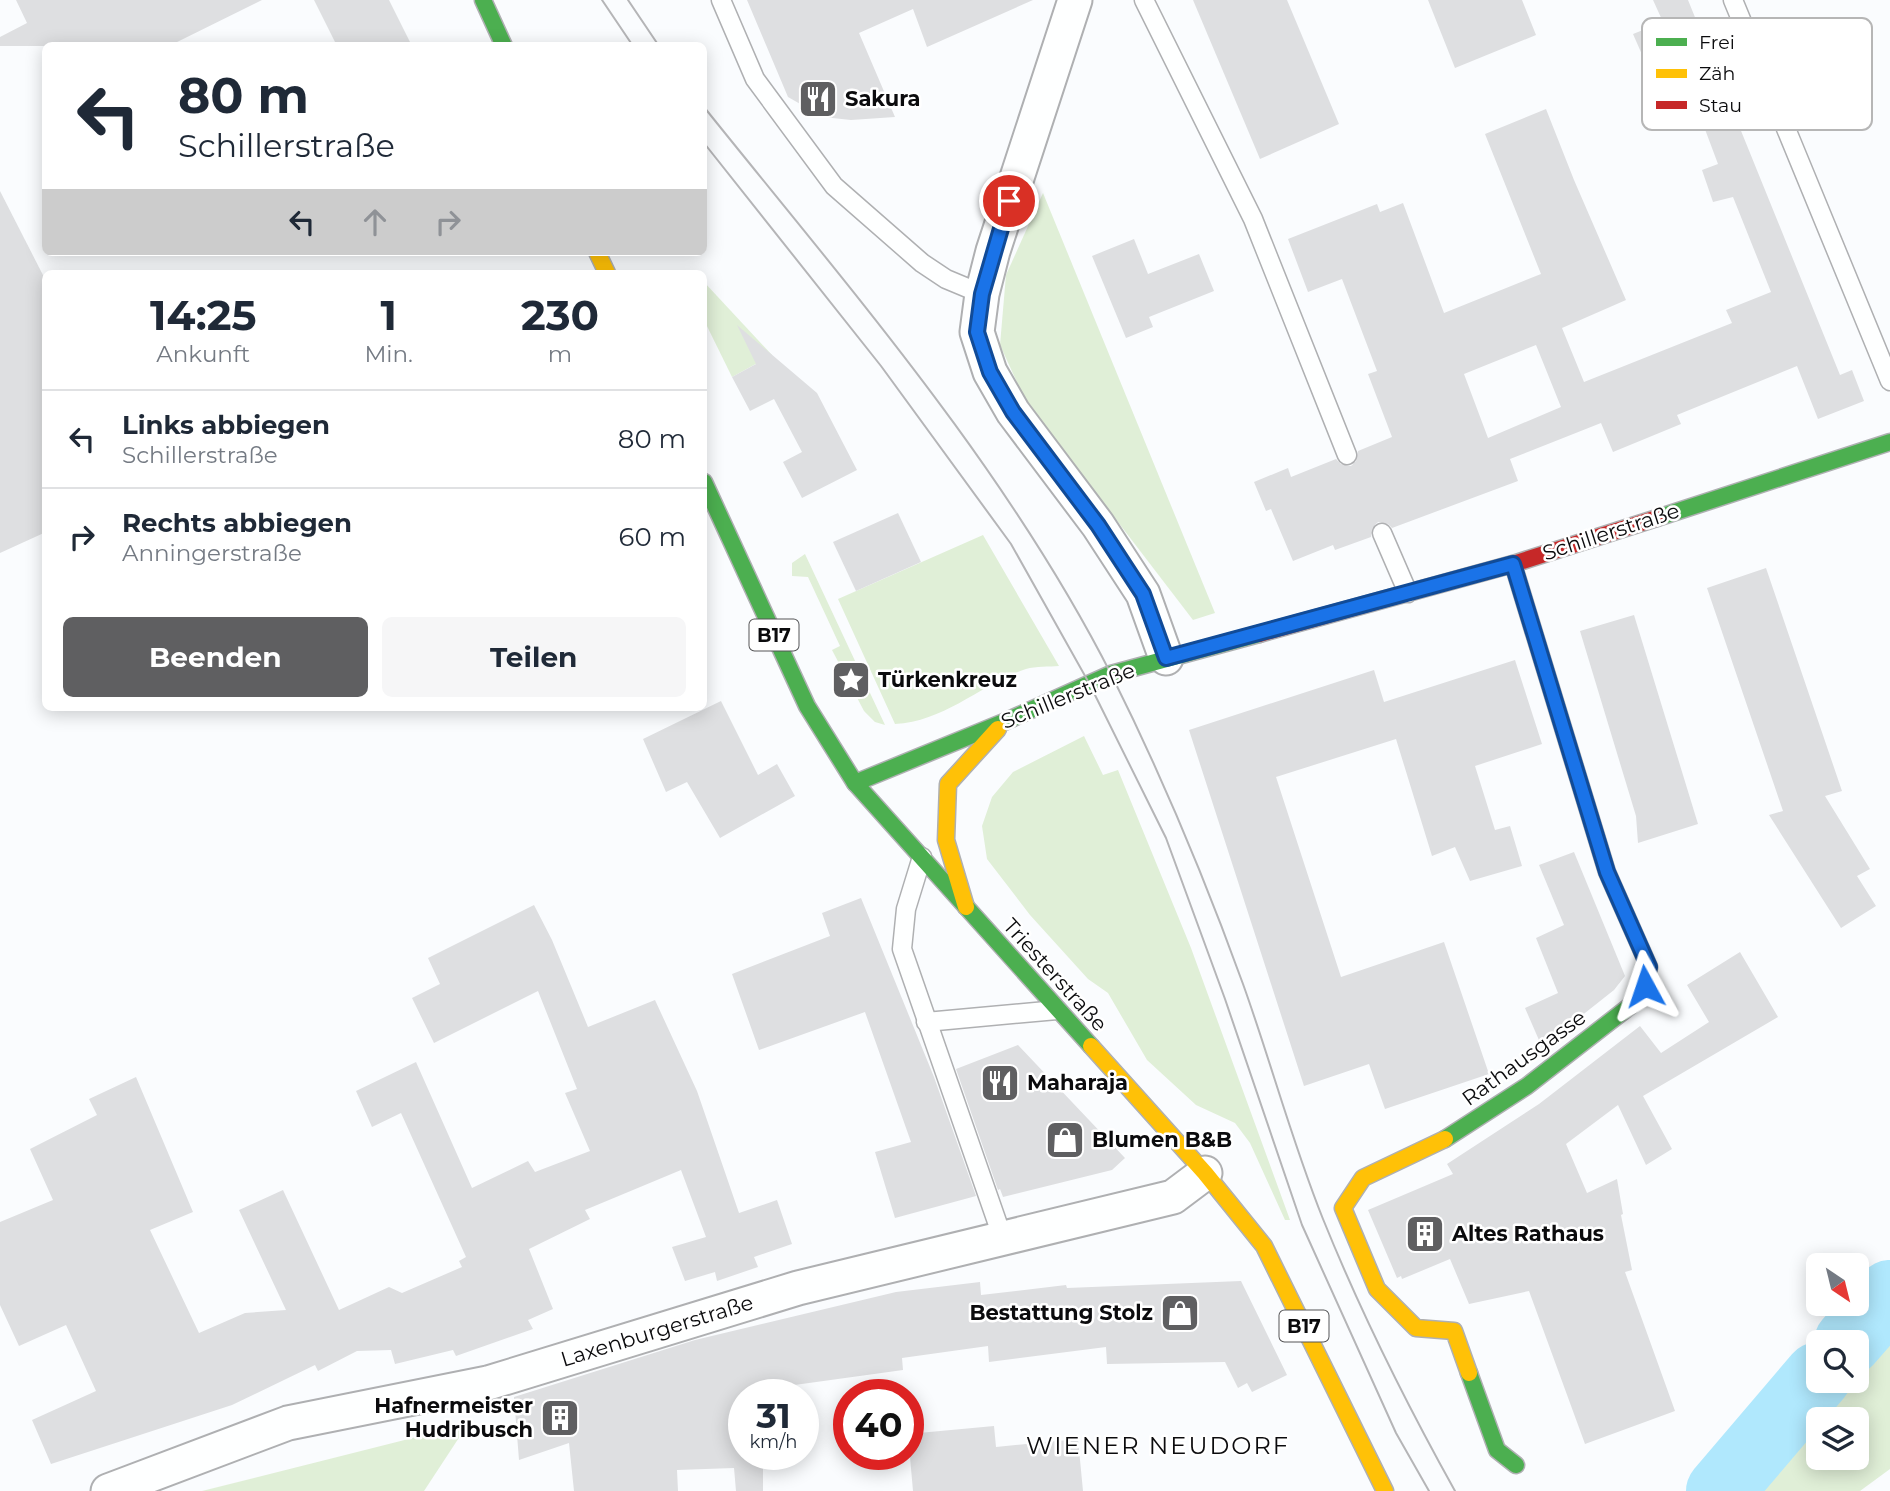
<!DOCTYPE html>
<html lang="de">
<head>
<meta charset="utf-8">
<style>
  :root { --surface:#fff; --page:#f6f6f7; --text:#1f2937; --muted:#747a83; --line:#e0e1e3; --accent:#5f5f61 }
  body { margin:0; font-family:Montserrat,sans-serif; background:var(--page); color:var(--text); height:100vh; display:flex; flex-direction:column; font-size:26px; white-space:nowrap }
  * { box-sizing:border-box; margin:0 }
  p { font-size:23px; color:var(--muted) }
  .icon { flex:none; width:38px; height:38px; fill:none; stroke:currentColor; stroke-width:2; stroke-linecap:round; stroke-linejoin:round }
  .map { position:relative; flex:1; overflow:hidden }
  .panel { position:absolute; left:42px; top:270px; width:665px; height:441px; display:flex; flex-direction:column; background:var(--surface); border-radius:10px; box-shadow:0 4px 18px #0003 }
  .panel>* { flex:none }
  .guide { position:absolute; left:42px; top:42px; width:665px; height:214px; border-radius:10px; box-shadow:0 4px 18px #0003; background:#fff; color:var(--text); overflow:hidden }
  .needle { width:46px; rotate:145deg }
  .fabs { position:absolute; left:1806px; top:1253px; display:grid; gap:14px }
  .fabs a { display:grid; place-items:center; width:63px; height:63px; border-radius:10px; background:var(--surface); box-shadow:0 4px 18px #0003; font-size:35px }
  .speed { position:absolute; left:728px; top:1379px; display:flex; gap:14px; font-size:35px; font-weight:700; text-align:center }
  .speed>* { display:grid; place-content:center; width:91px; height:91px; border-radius:50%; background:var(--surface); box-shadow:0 4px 18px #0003; line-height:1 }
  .speed small { font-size:18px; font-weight:400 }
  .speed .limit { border:10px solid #d22; background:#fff; color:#111 }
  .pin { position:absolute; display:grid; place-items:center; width:60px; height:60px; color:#fff; margin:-30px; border:4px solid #fff; border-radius:50%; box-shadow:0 2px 7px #0007 }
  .me { position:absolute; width:77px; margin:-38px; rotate:355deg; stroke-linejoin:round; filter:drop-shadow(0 0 5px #0008) }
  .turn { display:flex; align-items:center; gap:24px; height:147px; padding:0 21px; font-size:32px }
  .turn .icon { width:91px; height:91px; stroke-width:2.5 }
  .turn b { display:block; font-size:49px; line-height:60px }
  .lanes { display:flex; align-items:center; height:66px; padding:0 21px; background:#0003; justify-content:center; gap:35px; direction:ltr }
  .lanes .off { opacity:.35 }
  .eta { display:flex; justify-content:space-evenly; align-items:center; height:119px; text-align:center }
  .eta b { font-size:42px; font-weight:700; line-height:49px }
  .primary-button { display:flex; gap:14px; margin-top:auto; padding:14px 21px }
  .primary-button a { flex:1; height:80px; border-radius:10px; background:var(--accent); color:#fff; font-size:28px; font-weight:700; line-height:80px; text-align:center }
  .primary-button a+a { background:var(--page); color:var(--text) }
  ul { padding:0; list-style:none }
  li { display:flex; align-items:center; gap:21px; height:98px; padding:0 21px; border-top:2px solid var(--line) }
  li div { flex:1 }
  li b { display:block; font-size:26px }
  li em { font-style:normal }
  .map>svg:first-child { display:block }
</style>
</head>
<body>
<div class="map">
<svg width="1890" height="1491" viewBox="0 0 1890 1491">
  <rect width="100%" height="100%" fill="#fafcfe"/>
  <!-- green -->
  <g fill="#e0efd7" fill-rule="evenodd">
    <path d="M 1043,193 L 1215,613 L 1193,620 L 1026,402 L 1000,345 L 1006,275 Z"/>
    <path d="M 704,282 L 772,355 L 732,377 L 704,320 Z"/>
    <path d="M 983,535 L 1059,666 C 1049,667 1036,666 1026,669 C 981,684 946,721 895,724 L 838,599 Z"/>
    <path d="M 805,554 L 885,725 L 875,722 L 864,711 L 832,650 L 840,646 L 808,577 L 792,576 L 792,563 Z"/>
    <path d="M 1084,736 L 1103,775 L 1118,770 L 1191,948 L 1290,1220 L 1285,1220 L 1250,1143 L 1235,1123 L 1196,1105 L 1147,1060 L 1108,993 L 1088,979 L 1030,915 L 987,859 L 982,826 L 992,797 L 1013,772 Z"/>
    <path d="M 1890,1308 L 1890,1469 L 1860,1491 L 1734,1491 L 1828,1381 L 1857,1381 L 1857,1347 ZM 1857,1419 L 1857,1458 L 1818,1458 L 1818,1419 Z"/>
    <path d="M 468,1424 L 424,1491 L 202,1491 Z"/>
  </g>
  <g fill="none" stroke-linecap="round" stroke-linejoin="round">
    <!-- river -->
    <g stroke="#b0e8fd" stroke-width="68">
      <path d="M 1848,1342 L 1890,1294"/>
      <path d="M 1720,1491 L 1818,1376"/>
    </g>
  </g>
  <!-- building -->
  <g fill="#dedfe1" fill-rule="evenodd">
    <path d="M 16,0 L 262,0 L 169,46 L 0,46 L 0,37 L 27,23 Z"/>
    <path d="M 314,0 L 389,0 L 412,46 L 337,46 Z"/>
    <path d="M 747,0 L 1033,0 L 927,47 L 913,9 L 859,33 L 895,117 L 851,120 L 823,117 L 788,97 Z"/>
    <path d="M 1193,0 L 1287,0 L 1339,124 L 1260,159 Z"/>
    <path d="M 1428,0 L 1522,0 L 1536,35 L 1455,68 Z"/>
    <path d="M 1653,0 L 1688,0 L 1840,375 L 1852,370 L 1864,401 L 1818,419 L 1797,366 L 1677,415 L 1681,424 L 1613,452 L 1601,423 L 1510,459 L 1518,481 L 1392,528 L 1388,524 L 1378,522 L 1373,527 L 1371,537 L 1335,550 L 1333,545 L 1293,561 L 1271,509 L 1266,511 L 1254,482 L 1288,468 L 1291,477 L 1336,459 L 1341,464 L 1351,466 L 1356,461 L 1358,451 L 1392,437 L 1368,374 L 1377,371 L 1342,279 L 1308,292 L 1288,239 L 1377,204 L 1380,212 L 1403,203 L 1444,313 L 1541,274 L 1485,134 L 1546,109 L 1574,180 L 1626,300 L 1562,328 L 1584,382 L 1732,323 L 1726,310 L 1771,292 L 1733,197 L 1713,202 L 1702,170 L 1718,164 L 1676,52 L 1647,66 L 1633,34 L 1663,22 ZM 1536,345 L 1561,407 L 1488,438 L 1464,374 Z"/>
    <path d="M 0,191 L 46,281 L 46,532 L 0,553 Z"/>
    <path d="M 1134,239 L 1148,274 L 1199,254 L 1214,291 L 1149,317 L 1153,327 L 1126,338 L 1092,256 Z"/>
    <path d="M 737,325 L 817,393 L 857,470 L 802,498 L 783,462 L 802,452 L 774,399 L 750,411 L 732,377 L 756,364 Z"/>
    <path d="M 898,513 L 921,562 L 856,591 L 833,542 Z"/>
    <path d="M 1766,568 L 1842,791 L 1825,796 L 1870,869 L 1857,876 L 1876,906 L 1841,928 L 1769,815 L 1783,811 L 1707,588 Z"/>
    <path d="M 1634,615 L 1698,824 L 1638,843 L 1636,816 L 1580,631 Z"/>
    <path d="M 1515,660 L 1542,744 L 1475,766 L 1495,830 L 1510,826 L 1522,866 L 1470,881 L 1455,847 L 1432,856 L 1396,739 L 1276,777 L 1341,977 L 1444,942 L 1489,1074 L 1385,1109 L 1369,1064 L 1304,1086 L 1189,730 L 1374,670 L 1384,702 Z"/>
    <path d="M 721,701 L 758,775 L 777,764 L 795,796 L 720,838 L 687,782 L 666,792 L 643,739 Z"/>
    <path d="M 1574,852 L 1625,976 L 1614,990 L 1542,1047 L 1525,1008 L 1558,993 L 1536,938 L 1564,925 L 1539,865 Z"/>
    <path d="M 861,898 L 934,1077 L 976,1196 L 895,1218 L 875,1152 L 911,1142 L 865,1012 L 759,1050 L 732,974 L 830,936 L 822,913 Z"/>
    <path d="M 534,905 L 552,940 L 588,1027 L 655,1000 L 697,1091 L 739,1213 L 777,1200 L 792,1244 L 754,1257 L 758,1267 L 717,1281 L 715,1272 L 685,1281 L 672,1247 L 706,1237 L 681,1170 L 585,1210 L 590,1219 L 529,1249 L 553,1309 L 528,1320 L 533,1329 L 456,1356 L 453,1350 L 395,1364 L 391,1350 L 357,1351 L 318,1371 L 315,1365 L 232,1405 L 51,1464 L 32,1420 L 96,1391 L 66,1325 L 19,1346 L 0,1305 L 0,1222 L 53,1200 L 30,1149 L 97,1115 L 89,1099 L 136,1077 L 193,1212 L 150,1230 L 199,1333 L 245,1313 L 286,1310 L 239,1210 L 283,1190 L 339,1310 L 389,1287 L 402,1293 L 462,1267 L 459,1261 L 466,1257 L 401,1113 L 372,1127 L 356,1091 L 416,1062 L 472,1188 L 528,1161 L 535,1172 L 590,1151 L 565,1093 L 577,1089 L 538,991 L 434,1043 L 412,998 L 440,984 L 428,958 Z"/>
    <path d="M 1740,952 L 1778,1017 L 1643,1096 L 1672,1149 L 1646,1165 L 1618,1105 L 1566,1144 L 1587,1193 L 1617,1179 L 1623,1214 L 1621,1215 L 1632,1270 L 1625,1272 L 1675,1411 L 1585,1444 L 1529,1291 L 1469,1304 L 1450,1259 L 1402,1279 L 1401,1276 L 1397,1278 L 1368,1210 L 1453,1174 L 1447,1164 L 1539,1104 L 1640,1026 L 1661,1053 L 1709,1022 L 1687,985 Z"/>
    <path d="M 1018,1045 L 1125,1158 L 1112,1170 L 1003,1197 L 1000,1189 L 998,1190 L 956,1069 Z"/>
    <path d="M 1241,1281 L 1287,1375 L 1252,1392 L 1247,1383 L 1238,1388 L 1225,1362 L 1107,1364 L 1106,1347 L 989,1362 L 988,1346 L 902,1358 L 903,1370 L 744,1392 L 744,1454 L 763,1454 L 763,1491 L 736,1491 L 734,1468 L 677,1470 L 678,1491 L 574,1491 L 569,1443 L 519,1460 L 514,1397 L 695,1340 L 896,1292 L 980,1282 L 981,1295 L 1066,1285 L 1067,1288 Z"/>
    <path d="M 994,1426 L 996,1447 L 1078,1439 L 1083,1491 L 913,1491 L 908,1434 Z"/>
  </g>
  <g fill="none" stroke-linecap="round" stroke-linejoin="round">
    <!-- lane casing -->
    <g stroke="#afb0b2" stroke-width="21">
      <g id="lane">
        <path d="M 721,0 L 755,79 L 834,186 L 922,263 L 946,279 L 982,294"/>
        <path d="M 1144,0 L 1253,219 L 1347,455"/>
        <path d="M 1733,0 L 1890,381"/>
        <path d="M 1382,533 L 1408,593"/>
        <path d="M 922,857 L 906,909 L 902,949 L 1003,1239"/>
        <path d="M 926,1022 L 1057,1010"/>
      </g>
    </g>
    <!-- street casing -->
    <g stroke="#afb0b2" stroke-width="37">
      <g id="street">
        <path d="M 1075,0 L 993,251 L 982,294 L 977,332 L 990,372 L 1013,412 L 1098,525 L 1143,594 L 1166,658"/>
        <path d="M 108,1491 L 288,1423 L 488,1383 L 798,1288 L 1173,1197 L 1205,1173"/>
      </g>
    </g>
    <!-- fast casing -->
    <g stroke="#afb0b2" stroke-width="19">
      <g id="fast">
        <path d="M 483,0 L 504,46"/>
        <path d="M 704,482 L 807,706 L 855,783 L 1091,1046"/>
        <path d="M 1657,518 L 1890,442"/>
        <path d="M 855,783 L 1004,722 L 1111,674 L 1259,634"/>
        <path d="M 1445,1139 L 1527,1086 L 1630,1006 L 1645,986 L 1649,967 L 1607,872 L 1513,564"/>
        <path d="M 1469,1373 L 1497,1450 L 1516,1465"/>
      </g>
    </g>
    <!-- slow casing -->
    <g stroke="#afb0b2" stroke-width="19">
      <g id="slow">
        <path d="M 597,252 L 607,273"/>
        <path d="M 966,907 L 946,840 L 948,784 L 998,729"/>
        <path d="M 1091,1046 L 1205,1173 L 1264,1246 L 1385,1491"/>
        <path d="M 1445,1139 L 1363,1178 L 1343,1208 L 1377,1289 L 1416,1328 L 1454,1331 L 1469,1373"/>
      </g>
    </g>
    <!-- jam casing -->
    <g stroke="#afb0b2" stroke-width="19">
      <path id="jam" d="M 1259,634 L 1513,564 L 1657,518"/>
    </g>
    <!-- lane -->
    <use href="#lane" stroke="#feffff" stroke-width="18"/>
    <!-- street -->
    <use href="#street" stroke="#feffff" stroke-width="33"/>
    <!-- fast -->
    <use href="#fast" stroke="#4caf50" stroke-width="16"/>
    <!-- slow -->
    <use href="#slow" stroke="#ffc107" stroke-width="16"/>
    <!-- jam -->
    <use href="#jam" stroke="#c62828" stroke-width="16"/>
    <!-- tram -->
    <g stroke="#b5b5b7" stroke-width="2">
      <path d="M 602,0 L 633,46"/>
      <path d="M 628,0 L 659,46"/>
      <path d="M 704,107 C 849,288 1006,467 1112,676 C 1162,776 1205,879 1243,984 C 1271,1062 1292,1142 1323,1219 C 1361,1313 1406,1403 1455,1491"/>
      <path d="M 704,143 L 881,366 L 1011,544 L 1089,683 L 1166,838 L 1225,999 L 1302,1225 L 1396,1433 L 1429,1491"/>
    </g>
  </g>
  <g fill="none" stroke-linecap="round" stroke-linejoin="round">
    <!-- route casing -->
    <g stroke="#114b97" stroke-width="18">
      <path id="route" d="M 1009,201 L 982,294 L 977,332 L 990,372 L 1013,412 L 1098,525 L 1143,594 L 1166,658 L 1513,564 L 1607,872 L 1649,967 L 1645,986"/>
    </g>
    <!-- route -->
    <use href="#route" stroke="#1a73e8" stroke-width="12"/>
  </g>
  <!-- icons -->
  <defs>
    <g id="restaurant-square" transform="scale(2.0125)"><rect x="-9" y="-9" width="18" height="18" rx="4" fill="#5f5f61" stroke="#fff"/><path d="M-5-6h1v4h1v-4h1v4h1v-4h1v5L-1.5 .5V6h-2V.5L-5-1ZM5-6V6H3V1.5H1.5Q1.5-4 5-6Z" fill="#fff"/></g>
    <g id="sight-square" transform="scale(2.0125)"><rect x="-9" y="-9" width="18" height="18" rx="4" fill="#5f5f61" stroke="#fff"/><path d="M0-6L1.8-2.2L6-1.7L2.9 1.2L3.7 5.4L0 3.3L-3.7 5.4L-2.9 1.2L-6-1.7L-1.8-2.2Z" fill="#fff"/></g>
    <g id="shop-square" transform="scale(2.0125)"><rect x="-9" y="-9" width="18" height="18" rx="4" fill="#5f5f61" stroke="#fff"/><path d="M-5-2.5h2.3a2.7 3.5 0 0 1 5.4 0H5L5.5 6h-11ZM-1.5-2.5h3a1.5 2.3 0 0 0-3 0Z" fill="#fff"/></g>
    <g id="building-square" transform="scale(2.0125)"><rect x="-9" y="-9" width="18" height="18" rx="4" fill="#5f5f61" stroke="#fff"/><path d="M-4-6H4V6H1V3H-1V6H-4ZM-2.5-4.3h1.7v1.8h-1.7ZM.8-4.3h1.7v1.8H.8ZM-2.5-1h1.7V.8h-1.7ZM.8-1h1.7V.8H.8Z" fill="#fff"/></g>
  </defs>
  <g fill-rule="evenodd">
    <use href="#restaurant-square" x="818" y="99"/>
    <use href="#sight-square" x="851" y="680"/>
    <use href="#restaurant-square" x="1000" y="1083"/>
    <use href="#shop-square" x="1065" y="1140"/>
    <use href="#building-square" x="1425" y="1234"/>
    <use href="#shop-square" x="1180" y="1313"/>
    <use href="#building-square" x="560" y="1418"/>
  </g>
  <g text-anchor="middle" stroke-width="5" stroke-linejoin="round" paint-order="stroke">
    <!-- shield labels -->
    <g fill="#fff" stroke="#545456" stroke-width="2">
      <rect x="749.5" y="619.5" width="49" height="31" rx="5"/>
      <rect x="1279.5" y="1310.5" width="49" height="31" rx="5"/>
    </g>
    <g font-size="19" font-weight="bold" fill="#0b0b0d">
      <text x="774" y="642">B17</text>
      <text x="1304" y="1333">B17</text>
    </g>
    <!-- poi labels -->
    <g font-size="21" font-weight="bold" fill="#0b0b0d" stroke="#fff" text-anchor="start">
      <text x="845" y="106">Sakura</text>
      <text x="878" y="687">Türkenkreuz</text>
      <text x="1027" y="1090">Maharaja</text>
      <text x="1092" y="1147">Blumen B&amp;B</text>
      <text x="1452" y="1241">Altes Rathaus</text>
      <text x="1153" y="1320" text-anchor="end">Bestattung Stolz</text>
      <text x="533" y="1413" text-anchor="end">Hafnermeister<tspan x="533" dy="24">Hudribusch</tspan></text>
    </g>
    <!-- street labels -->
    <g font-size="21" fill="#0b0b0d" stroke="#fff">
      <text transform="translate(1611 532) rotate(-18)" y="7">Schillerstraße</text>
      <text transform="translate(1068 696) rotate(-22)" y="7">Schillerstraße</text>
      <text transform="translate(1055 975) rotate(48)" y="7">Triesterstraße</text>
      <text transform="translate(1524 1058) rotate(-36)" y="7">Rathausgasse</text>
      <text transform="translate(657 1331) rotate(-17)" y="7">Laxenburgerstraße</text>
    </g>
    <!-- quarter labels -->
    <g font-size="24" letter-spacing="2" fill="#0b0b0d" stroke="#fff">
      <text x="1158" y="1454">WIENER NEUDORF</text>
    </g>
  </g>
  <!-- legend -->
  <rect x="1642" y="18" width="230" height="112" rx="10" fill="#fff" stroke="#b6b6b6" stroke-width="2"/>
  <rect x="1656" y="38" width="31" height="8" fill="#4caf50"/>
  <rect x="1656" y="69" width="31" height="9" fill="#ffc107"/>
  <rect x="1656" y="101" width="31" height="8" fill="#c62828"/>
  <g font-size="19" fill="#0b0b0d">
    <text x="1699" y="49">Frei</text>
    <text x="1699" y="80">Zäh</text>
    <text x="1699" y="112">Stau</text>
  </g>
</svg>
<div class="fabs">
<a><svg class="needle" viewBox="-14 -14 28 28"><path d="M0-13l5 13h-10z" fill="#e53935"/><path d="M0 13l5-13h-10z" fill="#747a83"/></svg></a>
<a><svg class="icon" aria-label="search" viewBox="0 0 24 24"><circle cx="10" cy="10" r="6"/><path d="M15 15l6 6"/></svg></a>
<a><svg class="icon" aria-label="layers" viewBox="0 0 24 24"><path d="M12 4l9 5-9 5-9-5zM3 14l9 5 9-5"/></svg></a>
</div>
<div class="speed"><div>31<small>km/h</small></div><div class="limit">40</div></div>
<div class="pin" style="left:1009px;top:201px;background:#d93025"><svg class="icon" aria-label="arrive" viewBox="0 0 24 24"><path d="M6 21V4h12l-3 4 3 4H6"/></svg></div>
<svg class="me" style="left:1645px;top:986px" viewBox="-20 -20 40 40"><path d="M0-17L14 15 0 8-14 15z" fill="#1a73e8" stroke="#fff" stroke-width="4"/></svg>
<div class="guide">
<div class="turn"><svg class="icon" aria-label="left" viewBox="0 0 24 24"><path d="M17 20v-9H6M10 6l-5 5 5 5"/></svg><div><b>80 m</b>Schillerstraße</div></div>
<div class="lanes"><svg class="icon" aria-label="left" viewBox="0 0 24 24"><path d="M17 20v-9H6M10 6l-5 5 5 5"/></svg><svg class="icon off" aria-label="ahead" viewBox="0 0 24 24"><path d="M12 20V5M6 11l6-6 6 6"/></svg><svg class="icon off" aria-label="right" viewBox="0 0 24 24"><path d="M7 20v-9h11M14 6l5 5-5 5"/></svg></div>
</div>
<section class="panel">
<div class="eta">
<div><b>14:25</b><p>Ankunft</p></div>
<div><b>1</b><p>Min.</p></div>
<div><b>230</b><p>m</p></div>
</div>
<ul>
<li><svg class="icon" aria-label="left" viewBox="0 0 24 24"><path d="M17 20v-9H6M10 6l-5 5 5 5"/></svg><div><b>Links abbiegen</b><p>Schillerstraße</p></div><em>80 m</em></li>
<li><svg class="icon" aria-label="right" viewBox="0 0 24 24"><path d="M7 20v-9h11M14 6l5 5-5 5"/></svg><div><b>Rechts abbiegen</b><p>Anningerstraße</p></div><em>60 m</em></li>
</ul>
<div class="primary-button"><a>Beenden</a><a>Teilen</a></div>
</section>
</div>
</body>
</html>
